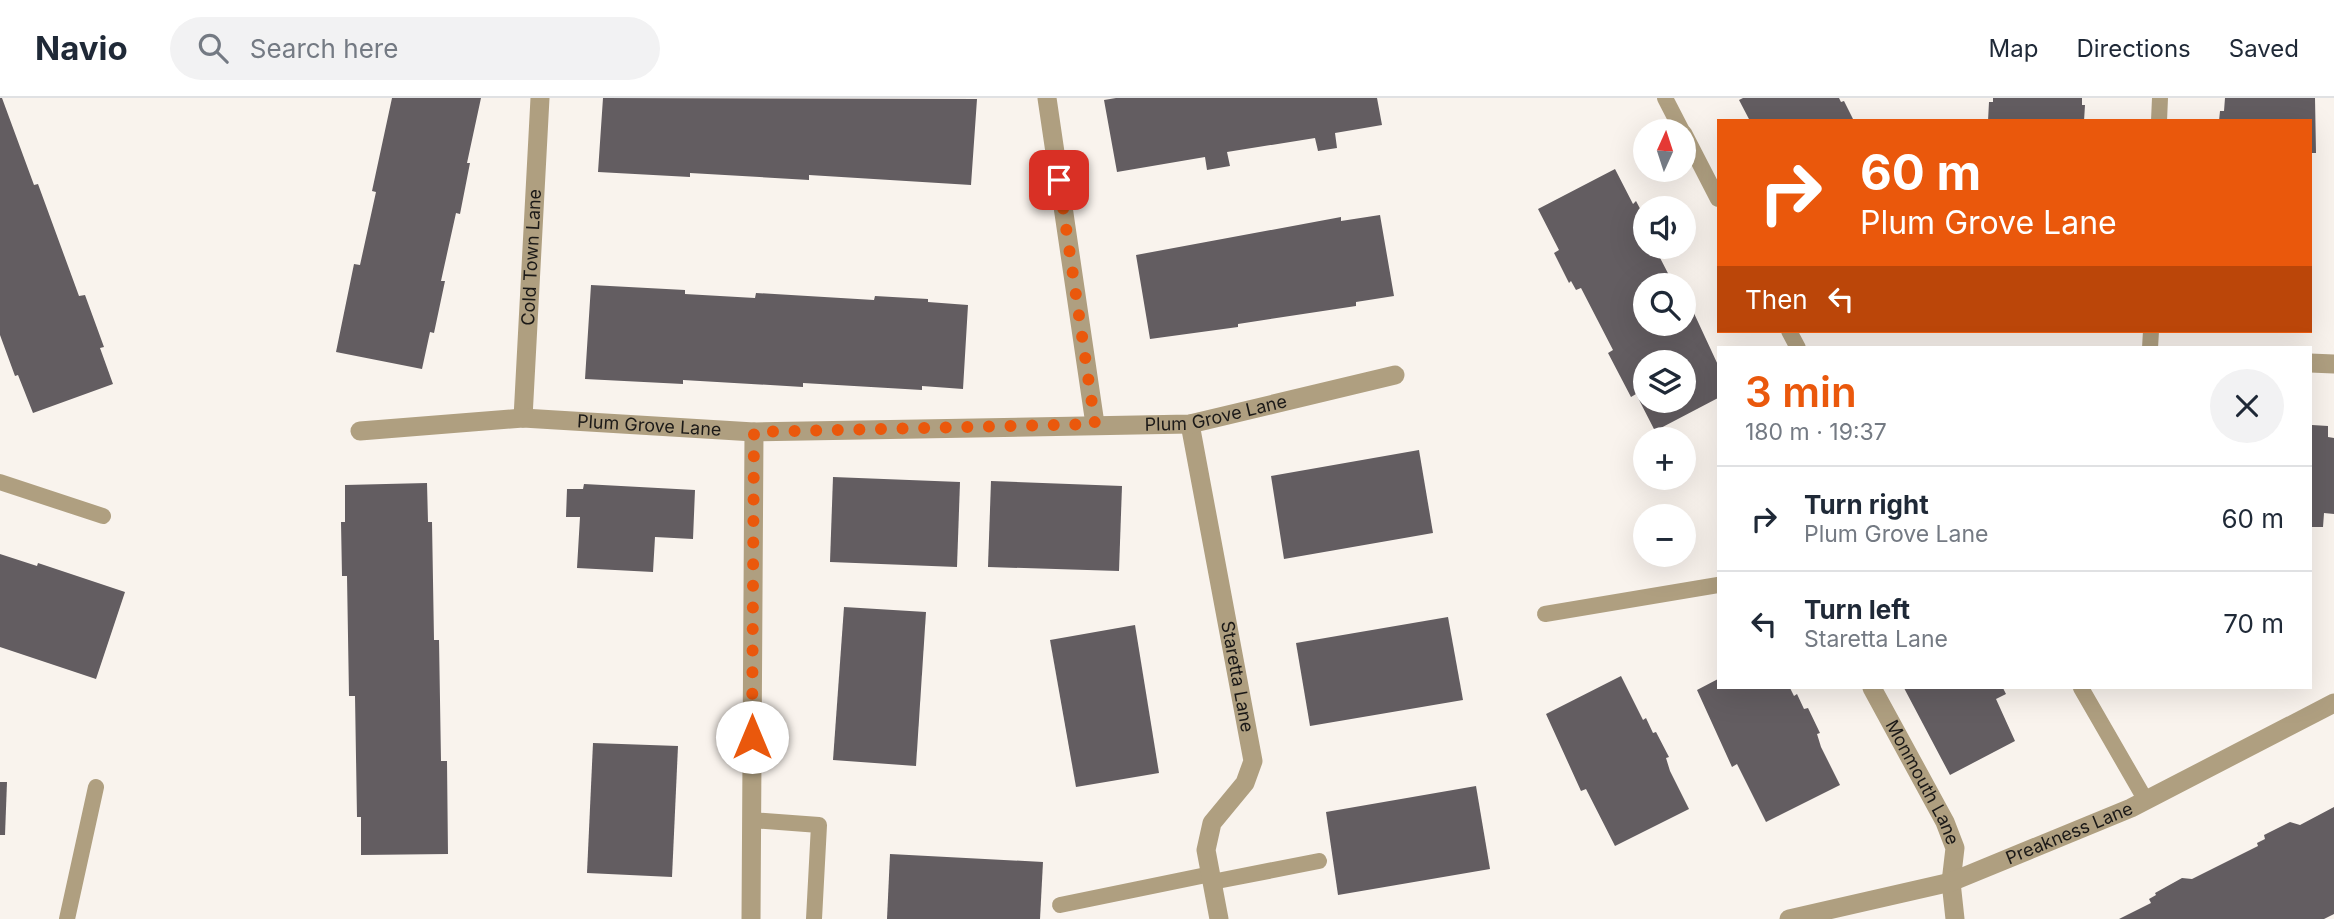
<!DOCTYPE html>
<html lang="en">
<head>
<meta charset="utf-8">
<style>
  :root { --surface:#fff; --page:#f2f2f3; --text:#1f2937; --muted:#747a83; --line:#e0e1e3; --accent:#ea580c }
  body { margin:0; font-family:Inter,sans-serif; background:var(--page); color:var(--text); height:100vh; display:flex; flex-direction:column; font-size:26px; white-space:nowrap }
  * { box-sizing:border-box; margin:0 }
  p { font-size:23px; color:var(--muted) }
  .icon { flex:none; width:38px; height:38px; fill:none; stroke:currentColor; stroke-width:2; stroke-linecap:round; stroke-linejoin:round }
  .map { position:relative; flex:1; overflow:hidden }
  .details { position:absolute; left:1717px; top:248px; width:595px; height:343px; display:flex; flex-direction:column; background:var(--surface); border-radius:0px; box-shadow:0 7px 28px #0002 }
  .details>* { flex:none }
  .hud { position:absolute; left:1717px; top:21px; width:595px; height:214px; border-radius:0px; box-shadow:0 7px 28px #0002; background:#ea580c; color:#fff; overflow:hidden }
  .needle { width:46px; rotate:3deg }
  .fabs { position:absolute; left:1633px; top:21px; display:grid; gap:14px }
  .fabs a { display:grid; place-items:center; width:63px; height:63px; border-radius:50%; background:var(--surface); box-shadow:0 7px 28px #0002; font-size:35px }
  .pin { position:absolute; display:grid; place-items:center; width:60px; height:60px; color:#fff; margin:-30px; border-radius:14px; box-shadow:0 4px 10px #0006 }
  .me { position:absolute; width:77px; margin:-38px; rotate:0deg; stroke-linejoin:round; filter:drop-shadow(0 0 5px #0008) }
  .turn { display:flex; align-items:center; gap:24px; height:147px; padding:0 28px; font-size:32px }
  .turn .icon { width:91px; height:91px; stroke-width:2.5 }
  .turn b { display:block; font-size:49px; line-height:60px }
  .then { display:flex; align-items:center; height:66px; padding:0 28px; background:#0003; gap:14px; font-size:26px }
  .round { display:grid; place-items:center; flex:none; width:74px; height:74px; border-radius:37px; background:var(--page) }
  .headline { display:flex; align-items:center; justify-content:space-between; height:119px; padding:0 28px }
  h1 { font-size:42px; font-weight:600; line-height:52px; color:var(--accent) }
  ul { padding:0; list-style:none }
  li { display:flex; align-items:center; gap:21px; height:105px; padding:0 28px; border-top:2px solid var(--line) }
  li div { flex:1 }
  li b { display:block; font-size:26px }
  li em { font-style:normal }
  header { display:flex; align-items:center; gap:42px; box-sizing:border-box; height:98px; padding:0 35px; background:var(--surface); border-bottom:2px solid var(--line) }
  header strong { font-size:33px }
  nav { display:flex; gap:38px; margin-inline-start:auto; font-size:24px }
  .search { width:490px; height:63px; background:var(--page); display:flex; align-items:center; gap:18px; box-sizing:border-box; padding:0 24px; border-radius:38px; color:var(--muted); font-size:26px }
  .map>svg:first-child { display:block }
</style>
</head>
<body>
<header>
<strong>Navio</strong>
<div class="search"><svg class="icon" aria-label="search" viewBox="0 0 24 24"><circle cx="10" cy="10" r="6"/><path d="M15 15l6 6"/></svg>Search here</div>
<nav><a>Map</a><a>Directions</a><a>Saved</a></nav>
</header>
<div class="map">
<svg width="2334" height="821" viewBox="0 0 2334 821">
  <rect width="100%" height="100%" fill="#f9f3ed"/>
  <!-- building -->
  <g fill="#635d61" fill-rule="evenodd">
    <path d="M 0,0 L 2,0 L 34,87 L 38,86 L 79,198 L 85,197 L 104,249 L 100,250 L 113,286 L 33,315 L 18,277 L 15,278 L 0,237 Z"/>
    <path d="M 392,0 L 481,0 L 467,65 L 470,65 L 460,116 L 456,115 L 441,183 L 445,183 L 434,235 L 430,234 L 422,271 L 336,254 L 354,166 L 360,167 L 376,94 L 372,93 Z"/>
    <path d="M 603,0 L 977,1 L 971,87 L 809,77 L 809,82 L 690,75 L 690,79 L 598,74 Z"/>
    <path d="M 1116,0 L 1377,0 L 1382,27 L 1335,35 L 1337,50 L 1318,53 L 1315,40 L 1227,54 L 1230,68 L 1207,72 L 1205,59 L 1117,74 L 1104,2 Z"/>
    <path d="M 1743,0 L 1839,0 L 1841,4 L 1844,3 L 1854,23 L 1750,23 L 1739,2 Z"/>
    <path d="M 1993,0 L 2082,0 L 2082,7 L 2085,7 L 2084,23 L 1988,23 L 1989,4 L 1993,4 Z"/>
    <path d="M 2225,0 L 2315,0 L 2316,55 L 2310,55 L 2310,23 L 2219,23 L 2220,13 L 2224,13 Z"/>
    <path d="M 1615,71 L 1633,106 L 1636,103 L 1645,120 L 1645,149 L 1662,149 L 1656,152 L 1674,187 L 1645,187 L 1645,226 L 1684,226 L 1684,206 L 1687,213 L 1692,211 L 1718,267 L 1718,300 L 1655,333 L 1636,296 L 1631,299 L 1608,255 L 1613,252 L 1581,190 L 1576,192 L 1571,183 L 1569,185 L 1554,155 L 1559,152 L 1538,111 ZM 1645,264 L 1684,264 L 1684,303 L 1645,303 Z"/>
    <path d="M 1380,117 L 1394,198 L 1356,204 L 1356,208 L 1238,226 L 1238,229 L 1150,241 L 1136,157 L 1341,119 L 1341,123 Z"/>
    <path d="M 591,187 L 685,192 L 685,196 L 755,200 L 756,195 L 874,202 L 875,198 L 928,201 L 928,204 L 968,207 L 963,291 L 922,288 L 922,292 L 803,285 L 803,289 L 683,282 L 683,286 L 585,281 Z"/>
    <path d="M 2312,327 L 2328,328 L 2328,339 L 2334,340 L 2334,416 L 2324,415 L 2323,429 L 2310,429 Z"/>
    <path d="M 1419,352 L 1433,435 L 1284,461 L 1271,378 Z"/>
    <path d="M 833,379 L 960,384 L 957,469 L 830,464 Z"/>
    <path d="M 991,383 L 1122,388 L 1119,473 L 988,469 Z"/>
    <path d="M 427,385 L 428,424 L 432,424 L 434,542 L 439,542 L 441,663 L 447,663 L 448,756 L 361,757 L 361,719 L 357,719 L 355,598 L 349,598 L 347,478 L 342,478 L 341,424 L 345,424 L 345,387 Z"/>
    <path d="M 584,386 L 695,392 L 693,441 L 655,439 L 653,474 L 577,470 L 580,419 L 566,419 L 567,391 L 583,391 Z"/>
    <path d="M 0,456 L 37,468 L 38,465 L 125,494 L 96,581 L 0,549 Z"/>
    <path d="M 844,509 L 926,514 L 916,668 L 833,662 Z"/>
    <path d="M 1448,519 L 1463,602 L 1310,628 L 1296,545 Z"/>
    <path d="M 1135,527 L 1159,675 L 1076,689 L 1050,542 Z"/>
    <path d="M 1621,578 L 1643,622 L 1646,620 L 1653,635 L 1656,634 L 1669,659 L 1666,660 L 1670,673 L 1689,711 L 1615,748 L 1586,691 L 1581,693 L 1546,616 Z"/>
    <path d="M 1718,581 L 1718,590 L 1790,590 L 1794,598 L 1797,596 L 1804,611 L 1808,610 L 1820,635 L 1817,636 L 1821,649 L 1840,687 L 1766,724 L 1737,666 L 1732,669 L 1697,592 Z"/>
    <path d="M 1904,590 L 2003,590 L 2006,596 L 1996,601 L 2015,643 L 1950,677 Z"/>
    <path d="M 593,645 L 678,648 L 672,779 L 587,775 Z"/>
    <path d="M 0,684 L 7,684 L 5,737 L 0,737 Z"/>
    <path d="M 1476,688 L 1490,771 L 1338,797 L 1326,714 Z"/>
    <path d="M 2334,709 L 2334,816 L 2324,821 L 2119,821 L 2151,805 L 2149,801 L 2156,797 L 2155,795 L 2182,780 L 2192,781 L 2258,748 L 2257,745 L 2265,741 L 2264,737 L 2290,724 L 2300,727 Z"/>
    <path d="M 890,756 L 1043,764 L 1040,821 L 887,821 Z"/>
  </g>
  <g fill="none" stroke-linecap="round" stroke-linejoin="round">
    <!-- service -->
    <g stroke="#af9f80" stroke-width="16">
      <path d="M 1665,0 L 1682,33"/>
      <path d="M 2159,23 L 2160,0"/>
      <path d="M 1684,35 L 1718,101"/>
      <path d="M 1789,233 L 1798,250"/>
      <path d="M 2150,250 L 2151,233"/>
      <path d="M 0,384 L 103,418"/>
      <path d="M 1545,516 L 1718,487"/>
      <path d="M 2081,590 L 2145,701"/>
      <path d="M 751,722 L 819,727 L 814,821"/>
      <path d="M 1212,784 L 1319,763"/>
      <path d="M 1060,807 L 1211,776"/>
      <path d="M 67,821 L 96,689"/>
    </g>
    <!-- minor -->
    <g stroke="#af9f80" stroke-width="19">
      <path d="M 1047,0 L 1095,326"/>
      <path d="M 2310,265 L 2334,266"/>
      <path id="s1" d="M 523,320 L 540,0"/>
      <path id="s2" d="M 1190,326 L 1253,663 L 1245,685 L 1212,725 L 1206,752 L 1219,821"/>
      <path id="s3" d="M 360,333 L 523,320 L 754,334 L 1190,326 L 1395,277"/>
      <path id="s4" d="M 1872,590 L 1945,724 L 1955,750 L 1951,784 L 1955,821"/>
      <path d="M 751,821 L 754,334"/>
      <path id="s5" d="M 1789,821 L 1951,784 L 2131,710 L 2334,605"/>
    </g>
  </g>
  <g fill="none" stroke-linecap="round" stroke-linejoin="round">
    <!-- route -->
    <path stroke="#ea580c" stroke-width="12" stroke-dasharray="0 21.6" d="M 752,639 L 754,334 L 1095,326 L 1059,82"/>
  </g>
  <g text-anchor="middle" stroke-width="7" stroke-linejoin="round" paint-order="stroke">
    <!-- street labels -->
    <g font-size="18" fill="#1b1917" stroke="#fff">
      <text dy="6" stroke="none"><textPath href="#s1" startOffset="161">Cold Town Lane</textPath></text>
      <text dy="6" stroke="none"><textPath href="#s3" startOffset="858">Plum Grove Lane</textPath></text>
      <text dy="6" stroke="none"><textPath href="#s3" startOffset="290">Plum Grove Lane</textPath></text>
      <text dy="6" stroke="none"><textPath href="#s2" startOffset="257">Staretta Lane</textPath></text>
      <text dy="6" stroke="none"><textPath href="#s4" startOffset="107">Monmouth Lane</textPath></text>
      <text dy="6" stroke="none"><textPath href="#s5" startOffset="294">Preakness Lane</textPath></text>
    </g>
  </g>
</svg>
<div class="fabs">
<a><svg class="needle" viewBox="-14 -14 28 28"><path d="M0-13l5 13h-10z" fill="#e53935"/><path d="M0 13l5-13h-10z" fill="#747a83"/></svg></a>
<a><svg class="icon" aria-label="sound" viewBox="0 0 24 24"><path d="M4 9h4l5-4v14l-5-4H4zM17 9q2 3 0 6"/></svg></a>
<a><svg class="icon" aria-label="search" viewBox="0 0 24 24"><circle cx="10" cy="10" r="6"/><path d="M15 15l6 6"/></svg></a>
<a><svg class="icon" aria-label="layers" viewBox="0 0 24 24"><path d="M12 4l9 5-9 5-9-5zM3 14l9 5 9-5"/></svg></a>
<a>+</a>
<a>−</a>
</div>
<div class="pin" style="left:1059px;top:82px;background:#d93025"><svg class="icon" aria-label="arrive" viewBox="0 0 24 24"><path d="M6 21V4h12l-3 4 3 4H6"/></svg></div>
<svg class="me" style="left:752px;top:639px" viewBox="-20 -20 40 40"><circle r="19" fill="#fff"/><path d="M0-13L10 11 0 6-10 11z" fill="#ea580c"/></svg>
<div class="hud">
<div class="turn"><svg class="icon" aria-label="right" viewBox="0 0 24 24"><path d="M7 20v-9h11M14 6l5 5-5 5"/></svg><div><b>60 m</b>Plum Grove Lane</div></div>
<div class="then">Then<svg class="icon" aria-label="left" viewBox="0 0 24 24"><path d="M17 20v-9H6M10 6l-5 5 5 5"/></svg></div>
</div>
<section class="details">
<div class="headline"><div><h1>3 min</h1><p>180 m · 19:37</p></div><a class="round"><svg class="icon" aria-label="close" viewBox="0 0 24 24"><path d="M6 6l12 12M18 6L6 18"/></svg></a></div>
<ul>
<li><svg class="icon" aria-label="right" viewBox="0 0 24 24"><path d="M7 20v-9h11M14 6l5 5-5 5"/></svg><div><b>Turn right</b><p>Plum Grove Lane</p></div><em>60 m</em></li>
<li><svg class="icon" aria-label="left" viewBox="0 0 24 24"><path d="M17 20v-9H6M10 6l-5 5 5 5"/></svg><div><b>Turn left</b><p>Staretta Lane</p></div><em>70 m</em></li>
</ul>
</section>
</div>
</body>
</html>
